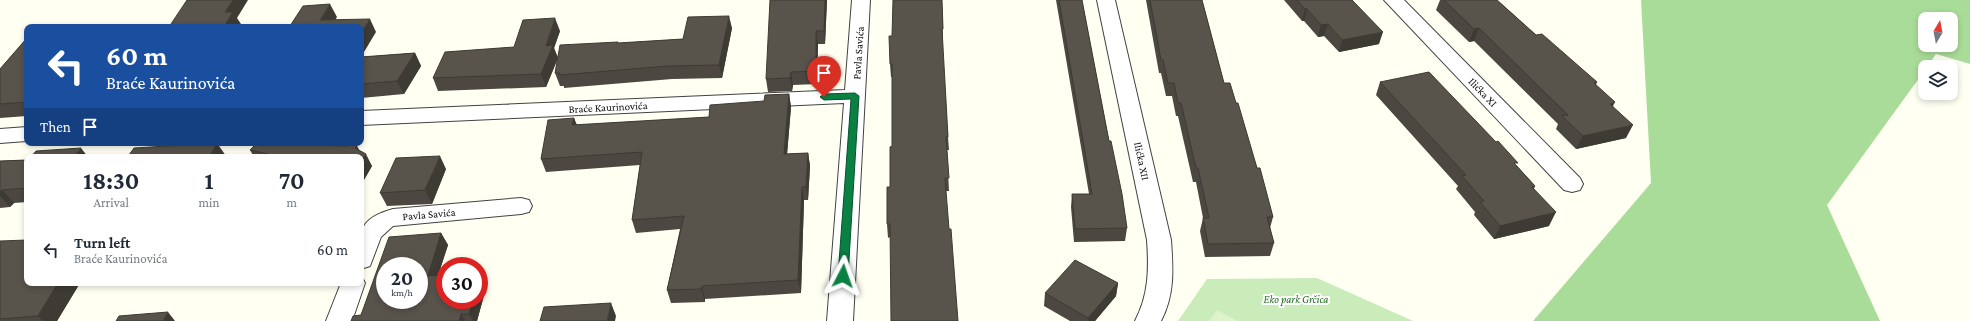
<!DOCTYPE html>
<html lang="en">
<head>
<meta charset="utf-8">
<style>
  :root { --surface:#fff; --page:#f6f6f7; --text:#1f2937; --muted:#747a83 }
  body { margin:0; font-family:"Crimson Pro",serif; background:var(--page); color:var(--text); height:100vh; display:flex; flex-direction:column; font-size:15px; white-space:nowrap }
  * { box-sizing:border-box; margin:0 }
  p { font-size:13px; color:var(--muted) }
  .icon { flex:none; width:22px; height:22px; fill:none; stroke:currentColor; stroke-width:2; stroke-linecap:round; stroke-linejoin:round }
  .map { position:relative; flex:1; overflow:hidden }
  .drawer { position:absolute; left:24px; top:154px; width:340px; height:132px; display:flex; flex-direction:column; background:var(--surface); border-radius:8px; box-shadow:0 2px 6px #0003 }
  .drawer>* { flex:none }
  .top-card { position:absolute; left:24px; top:24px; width:340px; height:122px; border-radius:8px; box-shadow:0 2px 6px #0003; background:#1a4fa0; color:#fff; overflow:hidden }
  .needle { width:26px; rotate:10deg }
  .fabs { position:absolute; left:1918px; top:12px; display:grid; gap:8px }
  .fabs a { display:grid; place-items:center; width:40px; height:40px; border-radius:8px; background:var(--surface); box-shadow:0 2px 6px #0003; font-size:20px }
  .speed { position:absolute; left:376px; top:257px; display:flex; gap:8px; font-size:20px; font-weight:700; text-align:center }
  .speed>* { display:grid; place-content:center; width:52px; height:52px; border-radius:50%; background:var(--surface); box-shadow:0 2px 6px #0003; line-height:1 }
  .speed small { font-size:10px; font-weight:400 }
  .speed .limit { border:6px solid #d22; background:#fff; color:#111 }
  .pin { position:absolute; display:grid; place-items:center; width:34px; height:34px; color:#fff; margin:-41px -17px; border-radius:50% 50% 50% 0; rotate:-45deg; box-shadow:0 0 4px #0007 }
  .pin .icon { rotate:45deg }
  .me { position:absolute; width:44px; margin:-22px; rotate:4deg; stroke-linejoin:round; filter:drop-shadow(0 0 3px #0008) }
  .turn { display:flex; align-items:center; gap:14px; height:84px; padding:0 16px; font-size:18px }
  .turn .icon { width:52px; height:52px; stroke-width:2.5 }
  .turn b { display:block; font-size:28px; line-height:34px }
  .then { display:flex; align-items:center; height:38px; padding:0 16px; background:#0003; gap:8px; font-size:15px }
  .eta { display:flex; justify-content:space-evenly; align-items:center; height:68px; text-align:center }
  .eta b { font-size:24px; font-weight:700; line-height:28px }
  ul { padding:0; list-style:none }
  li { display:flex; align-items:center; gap:12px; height:56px; padding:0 16px }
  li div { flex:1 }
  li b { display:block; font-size:15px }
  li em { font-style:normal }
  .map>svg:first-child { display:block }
</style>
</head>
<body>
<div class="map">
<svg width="1970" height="321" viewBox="0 0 1970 321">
  <rect width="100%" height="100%" fill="#fffff2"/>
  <!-- green -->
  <path fill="#caebba" d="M 1317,278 L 1413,321 L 1178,321 L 1207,279 Z"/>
  <!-- forest -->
  <path fill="#aadc99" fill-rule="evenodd" d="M 1641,0 L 1970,0 L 1970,64 L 1936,54 L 1927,67 L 1925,67 L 1925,70 L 1827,205 L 1880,321 L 1533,321 L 1651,183 ZM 1925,19 L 1951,19 L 1951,45 L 1925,45 Z"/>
  <!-- pitch -->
  <path fill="#def2cc" d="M 1217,310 L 1238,321 L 1209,321 Z"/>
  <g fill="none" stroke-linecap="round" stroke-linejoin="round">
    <!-- street casing -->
    <g stroke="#424242" stroke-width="2">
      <g id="street">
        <path d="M 852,0 L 870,0 L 853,321 L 827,321 L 844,103 L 361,125 L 361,111 L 845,90 Z"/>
        <path d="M 1097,0 L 1115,0 L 1171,240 C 1173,268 1175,295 1161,321 L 1135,321 C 1149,294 1149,269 1147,240 Z"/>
        <path d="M 1384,0 L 1404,0 L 1580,178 L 1583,184 L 1580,190 L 1572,192 L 1564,190 Z"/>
        <path d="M 27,127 L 27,141 L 0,143 L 0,129 Z"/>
        <path d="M 521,198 L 529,200 L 532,206 L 529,212 L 521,214 L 393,226 L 381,237 L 370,266 L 361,269 C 361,234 354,220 393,209 Z"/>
        <path d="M 361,276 L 365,283 L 352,321 L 326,321 L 341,283 L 361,283 Z"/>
      </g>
    </g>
    <!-- street -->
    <use href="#street" fill="#fff" fill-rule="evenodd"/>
  </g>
  <!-- wall -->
  <g fill="#4c4740">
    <path d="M 827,0 L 825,44 L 818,44 L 817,84 L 793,85 L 792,91 L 768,92 L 766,79 Z"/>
    <path d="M 942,0 L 943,42 L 942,42 L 948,137 L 949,150 L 947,150 L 949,191 L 946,191 L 890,237 L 888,238 L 887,224 L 890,187 L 892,146 L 892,77 L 891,77 L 890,64 L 892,36 Z"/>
    <path d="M 1056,0 L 1082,0 L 1109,141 L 1127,228 L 1125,241 L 1074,242 L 1071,207 L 1072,194 L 1089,194 Z"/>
    <path d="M 1146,0 L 1202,0 L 1224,83 L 1236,103 L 1273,217 L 1270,228 L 1274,243 L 1270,256 L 1205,257 L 1200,231 L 1203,218 L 1196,182 L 1193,182 L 1178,116 L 1176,116 L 1172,96 L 1166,96 L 1161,73 L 1159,73 Z"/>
    <path d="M 1284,0 L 1352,0 L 1379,44 L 1339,52 L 1324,36 L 1318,37 L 1304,21 L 1302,21 Z"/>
    <path d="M 1440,0 L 1497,0 L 1536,35 L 1597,82 L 1596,85 L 1613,106 L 1626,138 L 1576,149 L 1556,129 L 1558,124 L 1474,41 L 1469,42 L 1436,10 Z"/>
    <path d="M 732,28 L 722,78 L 672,79 L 564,88 L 564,86 L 560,86 L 555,73 L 619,43 L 683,39 Z"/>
    <path d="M 560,31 L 554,48 L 558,58 L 546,87 L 438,91 L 433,78 Z"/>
    <path d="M 27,38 L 27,116 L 0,118 L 0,69 Z"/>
    <path d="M 415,53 L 421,66 L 404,94 L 361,98 L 361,57 Z"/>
    <path d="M 1380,82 L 1517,166 L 1535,186 L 1534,189 L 1549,226 L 1494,239 L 1474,215 L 1475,212 L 1456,189 L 1458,186 L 1376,95 Z"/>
    <path d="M 789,94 L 791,107 L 787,154 L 808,153 L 810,166 L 808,200 L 804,200 L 801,293 L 705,299 L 705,302 L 671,303 L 667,290 L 680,229 L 636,233 L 632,220 L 640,165 L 546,172 L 541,159 L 574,118 L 577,125 L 709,117 Z"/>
    <path d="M 329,145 L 357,146 L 359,150 L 372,166 L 361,185 L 361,157 L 254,157 L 250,150 Z"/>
    <path d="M 27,160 L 27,202 L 14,203 L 10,207 L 0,208 L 0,161 Z"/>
    <path d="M 446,169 L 432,204 L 387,206 L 380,193 Z"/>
    <path d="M 441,233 L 448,245 L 438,275 L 487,284 L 477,321 L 351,321 L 361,315 Z"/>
    <path d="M 0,241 L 27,283 L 80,283 L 57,321 L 0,321 Z"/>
    <path d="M 1118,283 L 1116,296 L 1095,321 L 1070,321 L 1044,306 L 1045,293 Z"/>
  </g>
  <!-- shaded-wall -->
  <g fill="#3e3a34">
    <path d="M 233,0 L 248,0 L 237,18 L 241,24 L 239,27 L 224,27 L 225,12 Z"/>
    <path d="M 825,0 L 827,0 L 825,44 L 824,31 Z"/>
    <path d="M 330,4 L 337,17 L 331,27 L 320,20 Z"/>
    <path d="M 1305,9 L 1307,9 L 1304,21 L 1302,21 Z"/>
    <path d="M 729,16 L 732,28 L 722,78 L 719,65 Z"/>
    <path d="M 555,18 L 560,31 L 554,48 L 558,58 L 546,87 L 541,74 L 546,46 Z"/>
    <path d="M 370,19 L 376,32 L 361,57 L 361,33 Z"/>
    <path d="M 1328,24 L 1324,36 L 1318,37 L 1321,25 Z"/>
    <path d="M 1479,28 L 1474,41 L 1469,42 L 1474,29 Z"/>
    <path d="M 816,31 L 818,44 L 817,84 L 816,71 Z"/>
    <path d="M 1383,32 L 1379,44 L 1339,52 L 1342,40 Z"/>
    <path d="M 415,53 L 421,66 L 404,94 L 397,81 Z"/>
    <path d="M 791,72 L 793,85 L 792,91 L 790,78 Z"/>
    <path d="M 789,94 L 791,107 L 786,167 L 784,154 Z"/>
    <path d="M 1615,102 L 1608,116 L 1610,104 Z"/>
    <path d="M 574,118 L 578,131 L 572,125 Z"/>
    <path d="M 1633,125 L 1626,138 L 1576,149 L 1583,136 Z"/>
    <path d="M 217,143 L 226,156 L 225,157 L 209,157 Z"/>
    <path d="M 311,143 L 328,143 L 329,145 L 310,145 Z"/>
    <path d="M 357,146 L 363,158 L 366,154 L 372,166 L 361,185 L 361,161 L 355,148 Z"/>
    <path d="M 81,148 L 88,157 L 74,157 Z"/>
    <path d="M 808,153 L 810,166 L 808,200 L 806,187 Z"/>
    <path d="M 440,156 L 446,169 L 432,204 L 425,190 Z"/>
    <path d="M 802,187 L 804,200 L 801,293 L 798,280 Z"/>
    <path d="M 2,190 L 14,203 L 10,207 L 0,196 L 0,193 Z"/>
    <path d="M 1556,212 L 1549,226 L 1494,239 L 1500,226 Z"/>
    <path d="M 441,233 L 448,245 L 434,288 L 428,276 Z"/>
    <path d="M 481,272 L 487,284 L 477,321 L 473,321 L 469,314 L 473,300 L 479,300 L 479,277 Z"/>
    <path d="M 58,283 L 80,283 L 57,321 L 43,321 L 38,316 Z"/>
    <path d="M 1118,283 L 1116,296 L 1095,321 L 1088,321 L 1088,318 Z"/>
    <path d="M 702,286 L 705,299 L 705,302 L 701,289 Z"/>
    <path d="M 611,303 L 616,316 L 615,321 L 607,321 Z"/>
    <path d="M 168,312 L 175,321 L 163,321 Z"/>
    <path d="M 461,314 L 465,321 L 459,321 Z"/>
  </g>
  <!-- building -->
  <g fill="#58534b" stroke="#3e3a34" fill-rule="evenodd">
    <path d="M 187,0 L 233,0 L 225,12 L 233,12 L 224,27 L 169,27 Z"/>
    <path d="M 770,0 L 825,0 L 824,31 L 816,31 L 816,71 L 791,72 L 790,78 L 766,79 Z"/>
    <path d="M 893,0 L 942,0 L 943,29 L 942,29 L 948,137 L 946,137 L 949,178 L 945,178 L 949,229 L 951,229 L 958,321 L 891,321 L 890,224 L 887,224 L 887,187 L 890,187 L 890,147 L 892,146 L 892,64 L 890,64 L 889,36 L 892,36 Z"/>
    <path d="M 1059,0 L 1082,0 L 1109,141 L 1111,141 L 1122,194 L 1127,228 L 1075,229 L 1072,194 L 1092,194 Z"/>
    <path d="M 1150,0 L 1202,0 L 1224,83 L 1230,83 L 1236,103 L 1238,103 L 1257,168 L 1260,168 L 1273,217 L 1267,217 L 1274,243 L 1208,244 L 1203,218 L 1209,218 L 1198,168 L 1196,168 L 1181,103 L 1178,103 L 1174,83 L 1168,83 L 1163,60 L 1161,60 Z"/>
    <path d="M 1297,0 L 1352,0 L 1383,32 L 1342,40 L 1328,24 L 1321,25 L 1307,9 L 1305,9 Z"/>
    <path d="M 1444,0 L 1497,0 L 1536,35 L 1542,34 L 1597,82 L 1594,83 L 1615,102 L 1610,104 L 1633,125 L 1583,136 L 1562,116 L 1568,115 L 1479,28 L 1474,29 Z"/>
    <path d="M 330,4 L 320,20 L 370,19 L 361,33 L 361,27 L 279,27 L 280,26 L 290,26 L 303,6 Z"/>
    <path d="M 729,16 L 719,65 L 668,66 L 560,75 L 560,73 L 555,73 L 560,45 L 618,42 L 618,43 L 683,39 L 688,17 Z"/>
    <path d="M 555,18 L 546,46 L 553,45 L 541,74 L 433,78 L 445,52 L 514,47 L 523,20 Z"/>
    <path d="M 27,38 L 27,102 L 0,104 L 0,69 Z"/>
    <path d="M 415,53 L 397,81 L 361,84 L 361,57 Z"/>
    <path d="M 1429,72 L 1496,142 L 1498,141 L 1518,163 L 1514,163 L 1535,186 L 1532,187 L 1556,212 L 1500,226 L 1480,202 L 1484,201 L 1462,176 L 1466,175 L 1380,82 Z"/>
    <path d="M 789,94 L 784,154 L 808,153 L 806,187 L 802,187 L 798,280 L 702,286 L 701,289 L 667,290 L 684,216 L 632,220 L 642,152 L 541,159 L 548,120 L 574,118 L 572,125 L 709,117 L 710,105 L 764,101 L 765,95 Z"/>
    <path d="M 217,143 L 209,157 L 77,157 L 129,155 L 134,148 Z"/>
    <path d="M 257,143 L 311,143 L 310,145 L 347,146 L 348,143 L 357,146 L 355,148 L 366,154 L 361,161 L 361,157 L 280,157 L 250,150 Z"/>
    <path d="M 81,148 L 74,157 L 31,157 L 36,151 Z"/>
    <path d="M 440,156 L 425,190 L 380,193 L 396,158 Z"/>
    <path d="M 27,160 L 27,188 L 2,190 L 0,193 L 0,161 Z"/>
    <path d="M 441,233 L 428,276 L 445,275 L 445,300 L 473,300 L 469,314 L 461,314 L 459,321 L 351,321 L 353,316 L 361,315 L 389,237 ZM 385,266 L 419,266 L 419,300 L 385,300 Z"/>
    <path d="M 27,240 L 27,283 L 58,283 L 38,316 L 0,319 L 0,241 Z"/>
    <path d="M 1075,260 L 1118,283 L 1088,318 L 1045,293 Z"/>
    <path d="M 611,303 L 607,321 L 540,321 L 544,307 Z"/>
    <path d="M 168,312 L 163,321 L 116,321 L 119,316 Z"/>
  </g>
  <!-- route -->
  <path fill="#0b8043" stroke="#07532c" d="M 855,93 L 859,96 L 848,276 L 843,280 L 838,276 L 851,99 L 824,100 L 820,97 L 824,94 Z"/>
  <g text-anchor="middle" stroke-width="4" stroke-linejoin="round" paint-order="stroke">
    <!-- street labels -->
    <g font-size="11" fill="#0f0f0f" stroke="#fff">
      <text transform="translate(858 53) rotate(-86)" y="4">Pavla Savića</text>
      <text transform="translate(1483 92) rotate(46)" y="4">Ilićka XI</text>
      <text transform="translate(608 107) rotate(-3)" y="4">Braće Kaurinovića</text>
      <text transform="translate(1142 161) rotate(78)" y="4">Ilićka XII</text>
      <text transform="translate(429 214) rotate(-5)" y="4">Pavla Savića</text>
    </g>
    <!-- park labels -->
    <g font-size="11" font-style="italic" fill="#1f691e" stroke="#fff">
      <text x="1296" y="303">Eko park Grčica</text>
    </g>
  </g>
</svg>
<div class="fabs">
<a><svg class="needle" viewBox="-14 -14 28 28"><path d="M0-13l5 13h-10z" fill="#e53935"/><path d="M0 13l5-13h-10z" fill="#747a83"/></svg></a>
<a><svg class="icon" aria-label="layers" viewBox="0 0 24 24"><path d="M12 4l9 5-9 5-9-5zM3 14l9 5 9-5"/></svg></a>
</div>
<div class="speed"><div>20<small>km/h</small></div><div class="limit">30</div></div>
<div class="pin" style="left:824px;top:97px;background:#d93025"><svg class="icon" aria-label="arrive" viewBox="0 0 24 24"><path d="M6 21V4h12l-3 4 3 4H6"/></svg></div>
<svg class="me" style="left:843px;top:276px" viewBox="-20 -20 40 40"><path d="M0-17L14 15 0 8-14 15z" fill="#0b8043" stroke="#fff" stroke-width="4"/></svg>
<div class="top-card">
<div class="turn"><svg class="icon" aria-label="left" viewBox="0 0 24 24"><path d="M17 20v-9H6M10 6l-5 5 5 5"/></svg><div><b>60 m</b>Braće Kaurinovića</div></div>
<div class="then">Then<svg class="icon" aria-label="arrive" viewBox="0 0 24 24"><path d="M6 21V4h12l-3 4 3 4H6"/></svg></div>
</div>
<section class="drawer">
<div class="eta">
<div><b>18:30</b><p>Arrival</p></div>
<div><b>1</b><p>min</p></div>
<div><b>70</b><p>m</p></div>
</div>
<ul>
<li><svg class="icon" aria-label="left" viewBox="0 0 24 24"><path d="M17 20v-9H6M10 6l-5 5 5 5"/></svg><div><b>Turn left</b><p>Braće Kaurinovića</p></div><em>60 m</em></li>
</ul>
</section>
</div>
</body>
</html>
